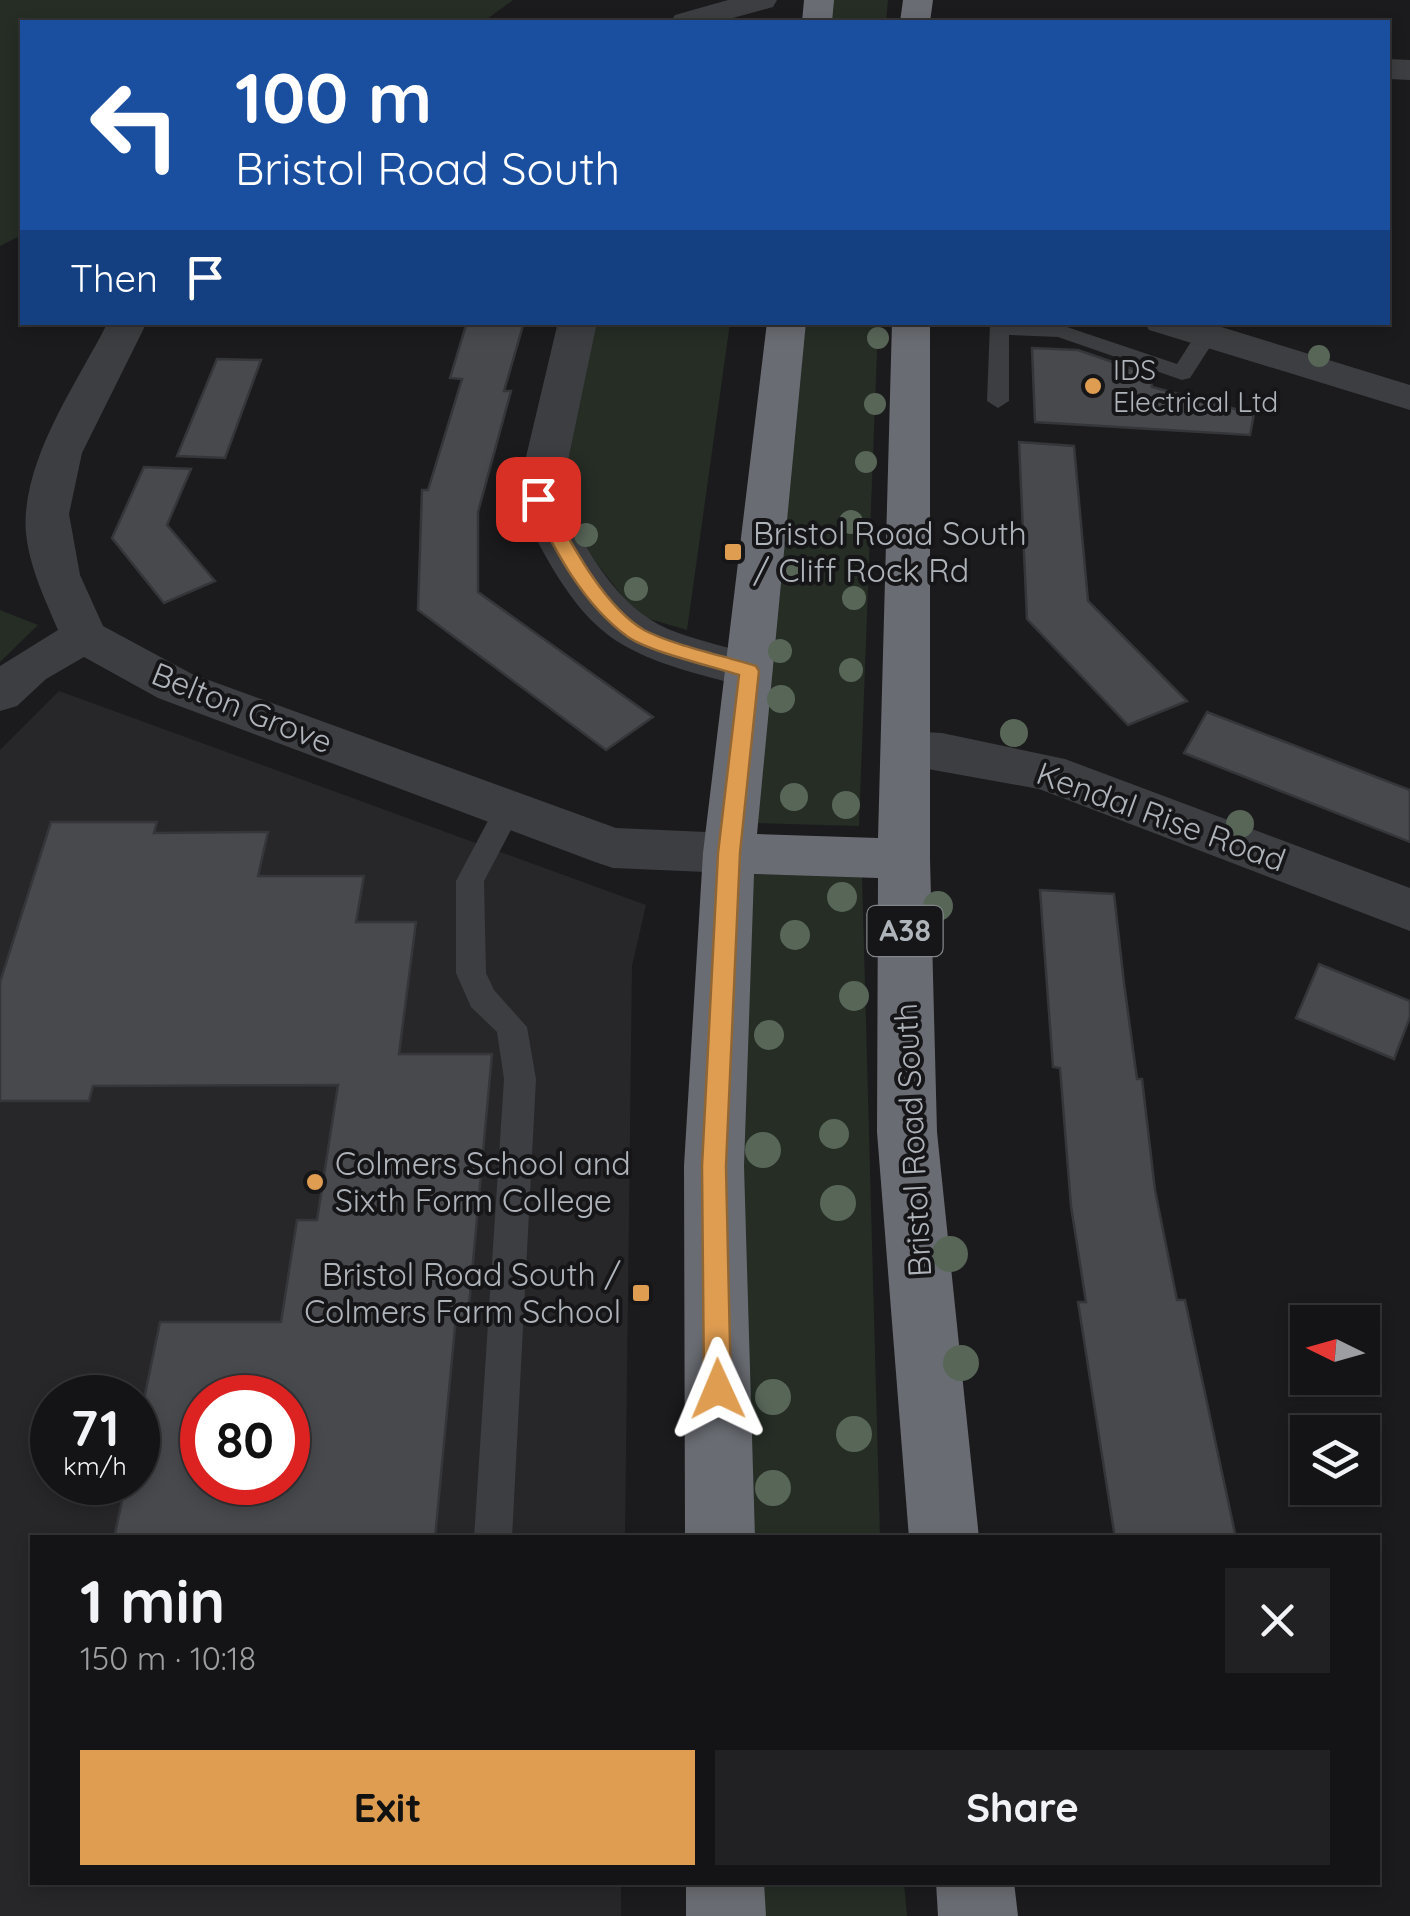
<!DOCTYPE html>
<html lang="en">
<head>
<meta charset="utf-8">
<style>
  :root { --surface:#141416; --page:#212123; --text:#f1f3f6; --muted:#9d9ea1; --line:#333335; --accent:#df9d51 }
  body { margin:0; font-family:Quicksand,sans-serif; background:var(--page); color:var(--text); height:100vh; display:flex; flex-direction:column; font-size:38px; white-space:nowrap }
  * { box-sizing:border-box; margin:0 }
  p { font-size:32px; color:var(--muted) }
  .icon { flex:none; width:55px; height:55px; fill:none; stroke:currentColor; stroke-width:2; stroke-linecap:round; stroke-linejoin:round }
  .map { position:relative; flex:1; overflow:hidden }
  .panel { position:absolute; left:30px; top:1535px; width:1350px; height:350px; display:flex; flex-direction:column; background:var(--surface); border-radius:0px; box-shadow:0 5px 15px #0003,0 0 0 2px var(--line) }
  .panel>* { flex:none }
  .guide { position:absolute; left:20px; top:20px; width:1370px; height:305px; border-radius:0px; box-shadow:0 5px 15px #0003,0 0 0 2px var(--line); background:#1a4fa0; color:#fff; overflow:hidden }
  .needle { width:65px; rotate:275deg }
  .fabs { position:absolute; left:1290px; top:1305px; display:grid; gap:20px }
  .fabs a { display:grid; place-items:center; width:90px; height:90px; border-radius:0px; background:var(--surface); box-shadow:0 5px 15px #0003,0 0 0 2px var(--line); font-size:50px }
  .speed { position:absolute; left:30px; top:1375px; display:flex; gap:20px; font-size:50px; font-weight:700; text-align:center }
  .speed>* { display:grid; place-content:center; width:130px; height:130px; border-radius:50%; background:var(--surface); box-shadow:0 5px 15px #0003,0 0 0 2px var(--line); line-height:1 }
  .speed small { font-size:25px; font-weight:400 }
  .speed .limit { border:15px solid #d22; background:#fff; color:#111 }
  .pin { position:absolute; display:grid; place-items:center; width:85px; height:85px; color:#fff; margin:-42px; border-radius:20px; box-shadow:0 5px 15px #0006 }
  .me { position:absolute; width:110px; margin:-55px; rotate:359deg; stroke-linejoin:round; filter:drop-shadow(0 0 8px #0008) }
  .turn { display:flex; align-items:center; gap:35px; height:210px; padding:0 50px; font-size:45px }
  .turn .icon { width:130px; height:130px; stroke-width:2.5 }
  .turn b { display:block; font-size:70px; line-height:85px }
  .then { display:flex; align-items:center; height:95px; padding:0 50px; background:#0003; gap:20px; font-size:38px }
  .round { display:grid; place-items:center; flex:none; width:105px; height:105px; border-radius:0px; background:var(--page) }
  .overview { display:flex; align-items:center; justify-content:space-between; height:170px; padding:0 50px }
  h1 { font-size:60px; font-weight:800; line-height:75px }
  .cta { display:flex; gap:20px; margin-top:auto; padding:20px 50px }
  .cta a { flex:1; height:115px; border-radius:0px; background:var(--accent); color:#111; font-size:40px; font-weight:800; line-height:115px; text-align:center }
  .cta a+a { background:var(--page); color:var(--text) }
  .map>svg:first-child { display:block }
</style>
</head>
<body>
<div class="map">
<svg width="1410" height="1916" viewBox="0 0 1410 1916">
  <rect width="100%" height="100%" fill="#1b1b1d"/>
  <!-- built -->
  <path fill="#27272a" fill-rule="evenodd" d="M 59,691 L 646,905 L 632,966 L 625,1537 L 32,1538 L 32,1882 L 621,1883 L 621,1916 L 0,1916 L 0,750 ZM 52,1398 L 138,1398 L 138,1482 L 52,1482 ZM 202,1398 L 288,1398 L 288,1482 L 202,1482 Z"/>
  <!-- green -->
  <g fill="#252d25">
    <path d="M 0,0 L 513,0 L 483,22 L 22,22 L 22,235 L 0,246 Z"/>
    <path d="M 832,0 L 888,0 L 886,22 L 830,22 Z"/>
    <path d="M 592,323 L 730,323 L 687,630 L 646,618 L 625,600 L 578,539 L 555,489 Z"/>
    <path d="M 801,323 L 878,323 L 859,826 L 751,823 Z"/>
    <path d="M 0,610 L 38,625 L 0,662 Z"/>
    <path d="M 748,874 L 862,876 L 880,1537 L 742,1538 L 735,1153 Z"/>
    <path d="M 748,1883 L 904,1883 L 907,1916 L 749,1916 Z"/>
  </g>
  <!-- building -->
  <g fill="#48494d" stroke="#353639" stroke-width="2.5" fill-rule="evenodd">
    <path d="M 467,322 L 524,322 L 504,391 L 511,391 L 478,512 L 478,592 L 653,717 L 606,750 L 418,610 L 422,490 L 428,490 L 462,379 L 450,378 Z"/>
    <path d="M 1032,348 L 1078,350 L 1150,375 L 1152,387 L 1254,414 L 1250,435 L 1035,422 Z"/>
    <path d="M 217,359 L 261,360 L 225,458 L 177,456 Z"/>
    <path d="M 1019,442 L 1074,446 L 1088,601 L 1187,701 L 1128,725 L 1027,619 Z"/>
    <path d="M 144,467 L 191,469 L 167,525 L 215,581 L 164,603 L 112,538 Z"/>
    <path d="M 1207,712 L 1410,790 L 1410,842 L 1184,753 Z"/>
    <path d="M 51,822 L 157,822 L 154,833 L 268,832 L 258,876 L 364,876 L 356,922 L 416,922 L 399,1054 L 492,1054 L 468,1317 L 456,1317 L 435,1538 L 114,1538 L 126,1482 L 138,1482 L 138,1428 L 160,1322 L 281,1322 L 297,1220 L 317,1220 L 338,1085 L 93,1086 L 89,1101 L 0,1101 L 0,982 ZM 202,1398 L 288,1398 L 288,1482 L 202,1482 Z"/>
    <path d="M 1040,890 L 1114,894 L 1124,983 L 1137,1079 L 1142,1079 L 1155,1190 L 1177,1300 L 1185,1300 L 1236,1538 L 1115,1538 L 1078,1302 L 1086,1302 L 1071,1206 L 1060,1068 L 1053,1067 Z"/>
    <path d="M 1319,964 L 1410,1001 L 1410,1017 L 1394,1059 L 1296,1018 Z"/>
  </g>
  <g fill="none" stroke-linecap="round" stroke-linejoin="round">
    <!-- lane -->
    <g fill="#3c3e41" fill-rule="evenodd">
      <path d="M 990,323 L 1061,325 L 1177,364 L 1198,331 L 1214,331 L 1217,336 L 1190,378 L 1182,380 L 1058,337 L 1009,335 L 1009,401 L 998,408 L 987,401 Z"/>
      <path d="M 508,799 L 518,802 L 522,809 L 484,881 L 486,973 L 494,990 L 527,1027 L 536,1079 L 512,1538 L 474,1538 L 504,1079 L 497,1032 L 471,1007 L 456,973 L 456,881 L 498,802 Z"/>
    </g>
    <!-- street -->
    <g fill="#3c3e41" fill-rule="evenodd">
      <path d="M 728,0 L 777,0 L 773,7 L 718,22 L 670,22 L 675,15 Z"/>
      <path d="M 1388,59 L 1410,60 L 1410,80 L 1388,79 Z"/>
      <path d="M 108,322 L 147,322 L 82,453 L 69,514 L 80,575 L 103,626 L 192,674 L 616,828 L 729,833 L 748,839 L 755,853 L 748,867 L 729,873 L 613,868 L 595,862 L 158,698 L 84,657 L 46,679 L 17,706 L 0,711 L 0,666 L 58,630 C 43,594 22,552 26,512 C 32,445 78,381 108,322 Z"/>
      <path d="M 558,322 L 597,322 L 560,499 C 586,548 614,605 668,629 C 700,642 734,648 766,659 L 773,671 L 766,683 L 749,688 C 708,676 662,667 625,646 C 572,617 542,550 516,499 Z"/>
      <path d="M 1144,322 L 1205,322 L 1410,385 L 1410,410 L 1149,330 Z"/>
      <path d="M 907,731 L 942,733 L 1065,759 L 1410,888 L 1410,931 L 1039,789 L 889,762 L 882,749 L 889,736 Z"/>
    </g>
    <!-- highway -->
    <g fill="#696c72" fill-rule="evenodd">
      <path d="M 804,0 L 834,0 L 832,22 L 802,22 Z"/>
      <path d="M 903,0 L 933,0 L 930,22 L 900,22 Z"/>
      <path d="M 767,322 L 806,322 L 757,834 L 878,838 L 892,322 L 930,322 L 930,859 L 937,1132 L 979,1538 L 909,1538 L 877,1132 L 878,878 L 754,874 L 744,1166 L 755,1538 L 685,1538 L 684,1166 L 703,853 Z"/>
      <path d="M 686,1882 L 764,1882 L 766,1916 L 686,1916 Z"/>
      <path d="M 936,1882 L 1014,1882 L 1018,1916 L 938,1916 Z"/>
    </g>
  </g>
  <!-- trees -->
  <g fill="#586658">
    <circle cx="878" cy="338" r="11"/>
    <circle cx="1319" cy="356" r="11"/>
    <circle cx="875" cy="404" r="11"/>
    <circle cx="866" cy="462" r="11"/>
    <circle cx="851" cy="522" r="12"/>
    <circle cx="586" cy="535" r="12"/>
    <circle cx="797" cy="570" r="12"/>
    <circle cx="636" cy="589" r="12"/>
    <circle cx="854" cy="598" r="12"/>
    <circle cx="780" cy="651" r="12"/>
    <circle cx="851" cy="670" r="12"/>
    <circle cx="781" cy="699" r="14"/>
    <circle cx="1014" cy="733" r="14"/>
    <circle cx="794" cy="797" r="14"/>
    <circle cx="846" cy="805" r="14"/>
    <circle cx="1240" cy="824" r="14"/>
    <circle cx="842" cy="897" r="15"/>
    <circle cx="938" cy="906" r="15"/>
    <circle cx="795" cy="935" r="15"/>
    <circle cx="854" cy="996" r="15"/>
    <circle cx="769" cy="1035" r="15"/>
    <circle cx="834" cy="1134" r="15"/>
    <circle cx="763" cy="1150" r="18"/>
    <circle cx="838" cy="1203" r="18"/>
    <circle cx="950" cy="1254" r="18"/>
    <circle cx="961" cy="1363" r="18"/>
    <circle cx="773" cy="1397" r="18"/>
    <circle cx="854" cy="1434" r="18"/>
    <circle cx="773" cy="1488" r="18"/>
  </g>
  <!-- route -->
  <path fill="#df9d51" stroke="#916635" stroke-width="2.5" d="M 538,493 L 547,499 C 569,539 603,606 644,630 C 672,645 725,656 756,666 L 759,671 L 740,853 L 726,1166 L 731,1389 L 727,1398 L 718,1402 L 708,1398 L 704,1389 L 702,1166 L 718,853 L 739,675 C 711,666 650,652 628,637 C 582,604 554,548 529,499 Z"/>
  <!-- markers -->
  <g fill="#df9d51" stroke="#161618" stroke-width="4">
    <circle cx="1093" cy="386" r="10"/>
    <rect x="723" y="542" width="20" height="20" rx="5"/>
    <circle cx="315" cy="1182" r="10"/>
    <rect x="631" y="1283" width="20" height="20" rx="5"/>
  </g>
  <g text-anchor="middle" stroke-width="8" stroke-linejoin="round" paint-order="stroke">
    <!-- far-poi labels -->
    <g font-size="28" fill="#afb4bb" stroke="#161618" text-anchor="start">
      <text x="1113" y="380">IDS<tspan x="1113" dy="32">Electrical Ltd</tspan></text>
    </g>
    <!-- shield labels -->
    <rect fill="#161618" stroke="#81858a" stroke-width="2.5" x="867.5" y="906" width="75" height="50" rx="8"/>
    <g font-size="30" font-weight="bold" fill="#afb4bb">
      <text x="905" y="941">A38</text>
    </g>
    <!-- poi labels -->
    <g font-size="32" fill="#afb4bb" stroke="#161618" text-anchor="start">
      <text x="753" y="545">Bristol Road South<tspan x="753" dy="37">/ Cliff Rock Rd</tspan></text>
      <text x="335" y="1175">Colmers School and<tspan x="335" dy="37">Sixth Form College</tspan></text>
      <text x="621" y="1286" text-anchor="end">Bristol Road South /<tspan x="621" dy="37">Colmers Farm School</tspan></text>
    </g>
    <!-- street labels -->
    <g font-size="32" fill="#afb4bb" stroke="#161618">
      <text transform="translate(242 708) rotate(22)" y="11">Belton Grove</text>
      <text transform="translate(1161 817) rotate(20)" y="11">Kendal Rise Road</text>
      <text transform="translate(913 1140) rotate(-93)" y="11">Bristol Road South</text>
    </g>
  </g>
</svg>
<div class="fabs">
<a><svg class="needle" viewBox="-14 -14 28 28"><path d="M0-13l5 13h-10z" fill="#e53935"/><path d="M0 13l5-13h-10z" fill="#9d9ea1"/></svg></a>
<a><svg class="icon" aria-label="layers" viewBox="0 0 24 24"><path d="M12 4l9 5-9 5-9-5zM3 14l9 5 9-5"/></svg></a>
</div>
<div class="speed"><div>71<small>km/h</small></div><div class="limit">80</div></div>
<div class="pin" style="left:538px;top:499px;background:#d93025"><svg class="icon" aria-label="arrive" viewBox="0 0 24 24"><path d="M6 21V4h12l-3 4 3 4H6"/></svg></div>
<svg class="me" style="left:718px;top:1389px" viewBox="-20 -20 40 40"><path d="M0-17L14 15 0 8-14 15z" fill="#df9d51" stroke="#fff" stroke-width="4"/></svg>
<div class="guide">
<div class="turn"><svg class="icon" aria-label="left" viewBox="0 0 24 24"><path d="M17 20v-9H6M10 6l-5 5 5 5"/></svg><div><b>100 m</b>Bristol Road South</div></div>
<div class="then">Then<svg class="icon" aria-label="arrive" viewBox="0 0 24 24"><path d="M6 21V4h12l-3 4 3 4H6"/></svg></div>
</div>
<section class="panel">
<div class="overview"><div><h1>1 min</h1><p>150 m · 10:18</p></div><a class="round"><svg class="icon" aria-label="close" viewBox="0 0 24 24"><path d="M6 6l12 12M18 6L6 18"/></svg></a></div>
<div class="cta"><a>Exit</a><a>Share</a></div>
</section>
</div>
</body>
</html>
